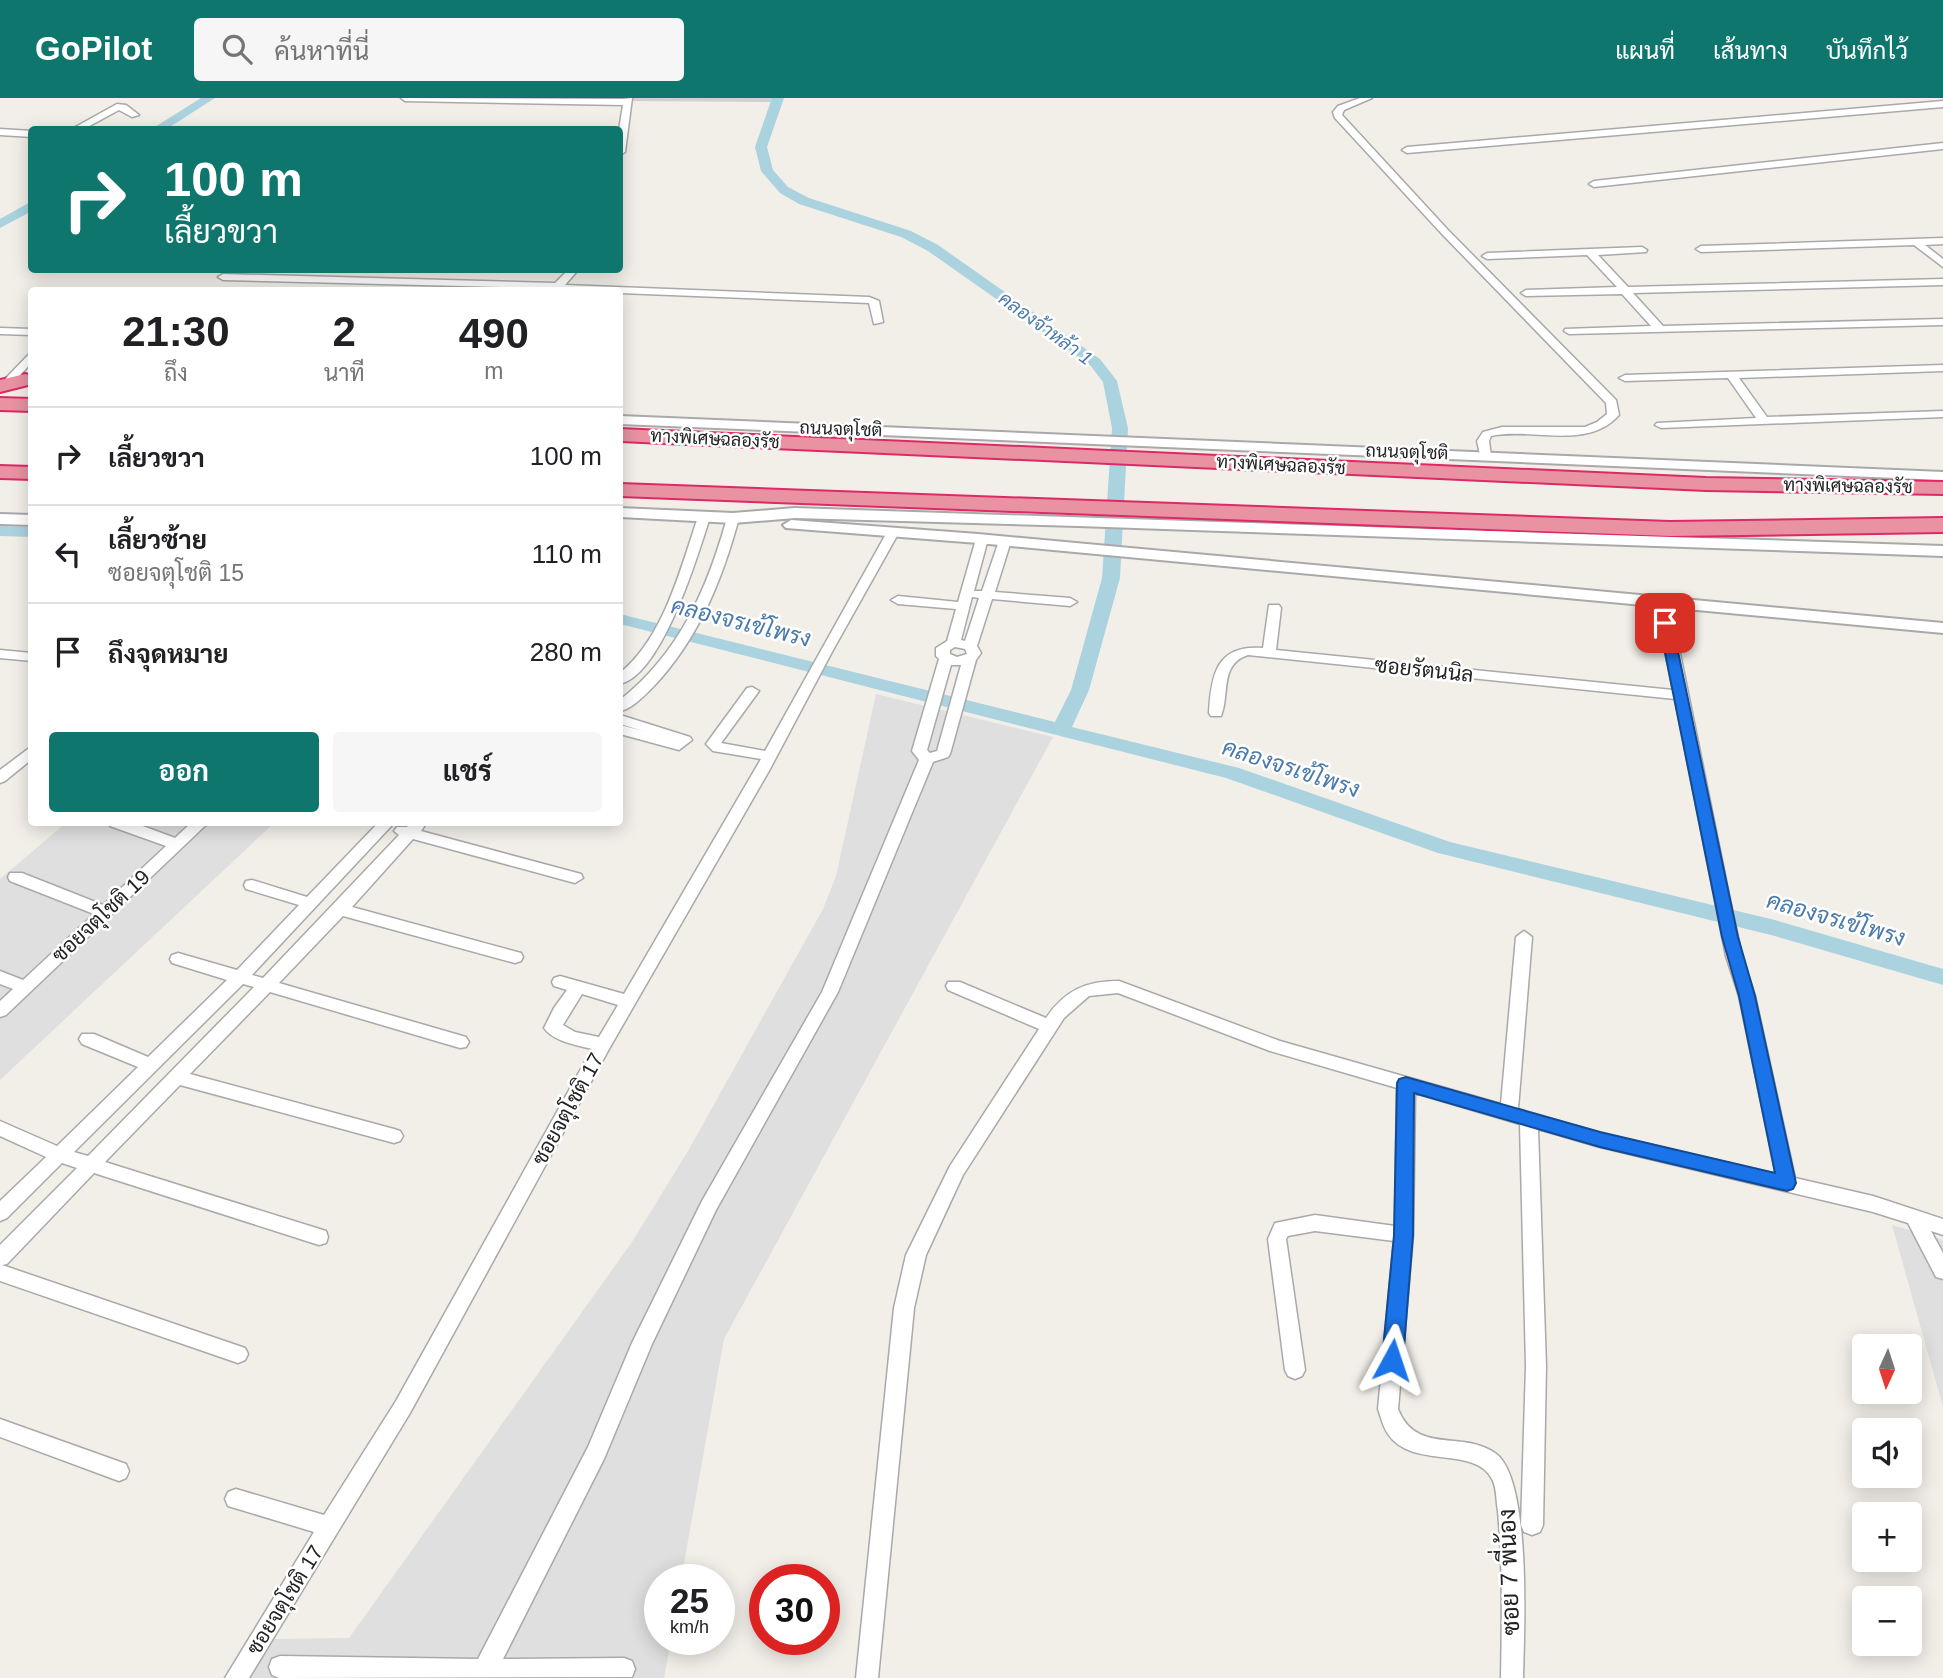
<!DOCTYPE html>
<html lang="th">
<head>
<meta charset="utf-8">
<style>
  :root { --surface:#fff; --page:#f6f6f6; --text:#202124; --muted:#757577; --line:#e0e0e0; --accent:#0f766e }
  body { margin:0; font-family:Helvetica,Sarabun,sans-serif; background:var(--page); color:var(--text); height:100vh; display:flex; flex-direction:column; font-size:26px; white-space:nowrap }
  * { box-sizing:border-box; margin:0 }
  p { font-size:23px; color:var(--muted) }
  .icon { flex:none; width:38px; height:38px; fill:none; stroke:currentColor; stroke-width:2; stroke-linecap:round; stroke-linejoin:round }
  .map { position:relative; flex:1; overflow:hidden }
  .drawer { position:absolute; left:28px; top:189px; width:595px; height:539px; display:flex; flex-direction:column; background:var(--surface); border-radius:7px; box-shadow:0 4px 18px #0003 }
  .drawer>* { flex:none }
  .banner { position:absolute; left:28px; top:28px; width:595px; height:147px; border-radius:7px; box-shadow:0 4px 18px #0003; background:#0f766e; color:#fff; overflow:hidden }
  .needle { width:46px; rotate:183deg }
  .tools { position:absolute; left:1852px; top:1236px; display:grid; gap:14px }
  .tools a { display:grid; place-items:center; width:70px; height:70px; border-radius:7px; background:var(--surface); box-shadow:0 4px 18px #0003; font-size:35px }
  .speed { position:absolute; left:644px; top:1466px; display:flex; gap:14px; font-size:35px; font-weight:700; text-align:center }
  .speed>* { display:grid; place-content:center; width:91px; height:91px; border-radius:50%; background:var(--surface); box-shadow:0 4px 18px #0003; line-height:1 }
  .speed small { font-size:18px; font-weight:400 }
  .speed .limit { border:10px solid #d22; background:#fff; color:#111 }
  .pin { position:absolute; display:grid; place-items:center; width:60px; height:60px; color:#fff; margin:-30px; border-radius:14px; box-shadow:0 4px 10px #0006 }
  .me { position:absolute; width:77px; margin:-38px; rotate:5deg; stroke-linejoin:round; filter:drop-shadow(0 0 5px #0008) }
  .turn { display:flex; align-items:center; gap:24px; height:147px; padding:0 21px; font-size:32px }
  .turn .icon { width:91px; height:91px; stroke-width:2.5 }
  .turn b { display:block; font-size:49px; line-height:60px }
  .eta { display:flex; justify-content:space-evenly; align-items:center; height:119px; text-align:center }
  .eta b { font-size:42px; font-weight:700; line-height:49px }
  .action { display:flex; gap:14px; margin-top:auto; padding:14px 21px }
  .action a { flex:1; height:80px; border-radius:7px; background:var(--accent); color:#fff; font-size:28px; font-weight:700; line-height:80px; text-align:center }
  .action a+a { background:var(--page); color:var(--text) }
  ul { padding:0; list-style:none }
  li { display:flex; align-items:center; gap:21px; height:98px; padding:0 21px; border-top:2px solid var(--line) }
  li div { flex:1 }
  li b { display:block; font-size:26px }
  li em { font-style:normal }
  header { display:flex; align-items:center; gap:42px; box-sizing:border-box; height:98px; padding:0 35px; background:var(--accent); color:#fff }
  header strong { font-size:33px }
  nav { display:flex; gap:38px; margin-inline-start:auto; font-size:24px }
  .search { width:490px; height:63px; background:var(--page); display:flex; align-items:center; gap:18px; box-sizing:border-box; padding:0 24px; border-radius:7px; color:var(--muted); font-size:26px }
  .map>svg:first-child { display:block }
</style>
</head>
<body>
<header>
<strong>GoPilot</strong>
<div class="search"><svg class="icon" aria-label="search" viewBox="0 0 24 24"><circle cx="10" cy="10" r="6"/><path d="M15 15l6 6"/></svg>ค้นหาที่นี่</div>
<nav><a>แผนที่</a><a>เส้นทาง</a><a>บันทึกไว้</a></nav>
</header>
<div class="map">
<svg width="1943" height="1580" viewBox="0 0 1943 1580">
  <rect width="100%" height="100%" fill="#f2efe9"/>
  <!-- residential -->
  <g fill="#e0dfdf">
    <path d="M 876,596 L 1053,639 L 724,1241 L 681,1482 L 660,1482 L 660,1542 L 671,1542 L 664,1580 L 250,1580 L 273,1541 L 349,1540 L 632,1144 L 688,1053 L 823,811 L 836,778 Z"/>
    <path d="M 66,725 L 274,725 L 0,982 L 0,781 Z"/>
    <path d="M 1892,1127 L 1943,1142 L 1943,1309 Z"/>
  </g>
  <!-- religious -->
  <path fill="#d0d0d0" d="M 633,0 L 772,0 L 771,4 L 633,3 Z"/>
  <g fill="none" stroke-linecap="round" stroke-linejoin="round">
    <!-- canal -->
    <g fill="#aad3df" fill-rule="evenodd">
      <path d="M 201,0 L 215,0 L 165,32 L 150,32 Z"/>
      <path d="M 772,0 L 784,0 L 767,49 L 773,72 L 788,89 L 809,100 L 911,133 L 938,147 L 1100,261 L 1117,283 L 1128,330 L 1120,480 L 1089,592 L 1072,629 L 1239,670 L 1450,744 L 1775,822 L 1943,871 L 1943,887 L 1775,838 L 1438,755 L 1226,680 L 620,526 L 620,516 L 1055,624 L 1071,592 L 1102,480 L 1112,330 L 1103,284 L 1090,267 L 928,153 L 901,139 L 799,106 L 780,95 L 761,73 L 755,49 Z"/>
      <path d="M 32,103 L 32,113 L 0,130 L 0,121 Z"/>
      <path d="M 0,428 L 32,429 L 32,439 L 0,438 Z"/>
    </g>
    <!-- minor casing -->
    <g stroke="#a9a9a9" stroke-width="3">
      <g id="minor">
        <path d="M 401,0 L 623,1 L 632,0 L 625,54 L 620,57 L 619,32 L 623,7 L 405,3 Z"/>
        <path d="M 1360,0 L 1372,0 L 1344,12 L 1342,17 L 1448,132 L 1616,302 L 1619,317 C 1587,353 1533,329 1491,338 L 1489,343 L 1491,358 L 1485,362 L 1481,361 L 1477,343 L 1483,334 L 1502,329 L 1585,329 L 1597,324 L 1607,316 L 1606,305 L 1442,136 L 1335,20 L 1333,14 L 1338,8 Z"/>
        <path d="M 1943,3 L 1943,9 L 1407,55 L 1402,52 L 1407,49 Z"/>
        <path d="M 117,6 L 126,7 L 139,17 L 132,19 L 119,12 L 82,32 L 70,32 Z"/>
        <path d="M 0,31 L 32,33 L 32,39 L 0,37 Z"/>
        <path d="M 1943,45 L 1943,51 L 1594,89 L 1589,86 L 1594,83 Z"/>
        <path d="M 1943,140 L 1943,146 L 1925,147 L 1943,161 L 1943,169 L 1914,147 L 1701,154 L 1696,151 L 1701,148 Z"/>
        <path d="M 1642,149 L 1647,152 L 1646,154 L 1598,157 L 1628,189 L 1943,181 L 1943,187 L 1633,195 L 1663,228 L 1943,221 L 1943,227 L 1569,236 L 1564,233 L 1565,231 L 1651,228 L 1622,196 L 1526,198 L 1521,195 L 1526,192 L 1617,189 L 1587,157 L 1487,161 L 1482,158 L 1487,155 Z"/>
        <path d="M 568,172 L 578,172 L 565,187 L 869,199 L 879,203 L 883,224 L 874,226 L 869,205 L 620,195 L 620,192 L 223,182 L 218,179 L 223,176 L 555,185 Z"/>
        <path d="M 0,230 L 32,231 L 32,237 L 0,236 Z"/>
        <path d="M 32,253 L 32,264 L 14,284 L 6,284 L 6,280 Z"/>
        <path d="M 1943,267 L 1943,273 L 1739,280 L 1767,319 L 1943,313 L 1943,319 L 1661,330 L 1655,327 L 1657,325 L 1756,320 L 1728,280 L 1625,283 L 1619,280 L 1625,277 Z"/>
        <path d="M 704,415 L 710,419 C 698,457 662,577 620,586 L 620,575 C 664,539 680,472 698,419 Z"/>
        <path d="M 733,416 L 739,420 C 722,482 699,540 654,588 C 645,597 632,611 620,613 L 620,602 C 679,555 707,492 727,420 Z"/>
        <path d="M 892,432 L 898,436 L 833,552 L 770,671 L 609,951 L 410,1315 L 249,1580 L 225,1580 L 314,1434 L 228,1408 L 225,1401 L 228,1394 L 236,1391 L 324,1417 L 396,1303 L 592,951 C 577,947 554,944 544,930 L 554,910 L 567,892 L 554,888 L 552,884 L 554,880 L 560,878 L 624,896 L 761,661 L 713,653 L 706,646 L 747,590 L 752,589 L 759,593 L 721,645 L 765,653 L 886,436 ZM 582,896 L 618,907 L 599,939 L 575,934 L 563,927 Z"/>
        <path d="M 982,437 L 988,441 L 974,493 L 982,493 L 999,443 L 1005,439 L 1011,443 L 995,494 L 1070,500 L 1077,504 L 1070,508 L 992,501 L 977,548 L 981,555 L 976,562 L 950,656 L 948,659 L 933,664 L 838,894 L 716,1112 L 652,1246 L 604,1361 L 503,1561 L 624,1560 L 632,1563 L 635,1571 L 632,1579 L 279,1580 L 272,1577 L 269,1569 L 272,1561 L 280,1558 L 478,1561 L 588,1349 L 632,1245 L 702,1103 L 822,894 L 919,662 L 912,653 L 939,561 L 936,558 L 936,550 L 947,543 L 956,511 L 898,506 L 891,502 L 898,498 L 958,504 L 976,441 ZM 972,499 L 979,500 L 965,543 L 961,542 ZM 955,549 L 965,551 L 967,556 L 957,559 L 950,556 L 950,552 ZM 951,567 L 961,567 L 937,653 L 930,655 L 927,652 Z"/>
        <path d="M 1663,502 L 1670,506 L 1730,802 L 1742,858 L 1755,898 L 1795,1080 L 1873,1098 L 1943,1121 L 1943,1137 L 1931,1133 L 1943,1155 L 1943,1181 L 1936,1179 L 1908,1125 L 1873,1114 L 1600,1049 L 1538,1031 L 1546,1268 L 1543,1427 L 1540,1434 L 1532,1437 L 1524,1434 L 1521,1427 L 1526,1268 L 1520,1026 L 1415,995 L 1413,1137 L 1398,1311 C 1416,1357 1462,1332 1495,1355 C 1532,1380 1524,1535 1523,1580 L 1501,1580 C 1502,1524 1503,1468 1498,1413 C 1496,1403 1497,1390 1492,1381 C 1475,1347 1412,1372 1388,1336 C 1383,1329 1381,1319 1378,1311 L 1394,1143 L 1315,1133 L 1288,1138 L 1286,1141 L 1305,1272 L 1302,1278 L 1295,1281 L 1288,1278 L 1285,1272 L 1268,1141 L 1275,1125 L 1315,1117 L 1395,1128 L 1397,990 L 1270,953 L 1118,895 L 1089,898 L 1064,920 L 963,1077 L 926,1157 L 914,1210 L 878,1580 L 856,1580 L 894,1210 L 906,1157 L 950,1068 L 1039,931 L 948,892 L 946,888 L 948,884 L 960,884 L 1046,920 C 1065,892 1086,883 1119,883 L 1280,943 L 1501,1006 L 1516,839 L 1524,833 L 1532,839 L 1518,1011 L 1600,1035 L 1776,1076 L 1739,898 L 1726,858 L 1675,601 L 1248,557 C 1219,566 1230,597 1221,618 L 1211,618 L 1209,615 C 1211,576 1217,546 1263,550 L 1269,507 L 1279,507 L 1281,510 L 1276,552 L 1673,592 L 1656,506 Z"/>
        <path d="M 0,552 L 32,555 L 32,563 L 0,560 Z"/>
        <path d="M 620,617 L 690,639 L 692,642 L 679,652 L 620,636 L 620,627 L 643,633 L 620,626 Z"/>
        <path d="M 32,648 L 32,661 L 5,683 L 0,685 L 0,672 Z"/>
        <path d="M 108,724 L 132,724 L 175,740 L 192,724 L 209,724 L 6,917 L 0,919 L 0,903 L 13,891 L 0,886 L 0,873 L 23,882 L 94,816 L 10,783 L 8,779 L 10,775 L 22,775 L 103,807 L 166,748 L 110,728 Z"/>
        <path d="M 379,724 L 395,724 L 252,877 L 263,880 L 399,737 L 394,733 L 397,729 L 407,729 L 411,724 L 427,724 L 421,733 L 581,776 L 583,780 L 575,785 L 413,741 L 352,809 L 521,855 L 523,859 L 521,863 L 515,865 L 343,818 L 279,885 L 466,939 L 469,944 L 466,949 L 460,950 L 270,894 L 190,976 L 394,1031 L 400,1033 L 403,1038 L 400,1043 L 394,1045 L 180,987 L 105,1064 L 326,1133 L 328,1139 L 326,1145 L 319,1147 L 94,1075 L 7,1166 L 2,1167 L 245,1250 L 248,1256 L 245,1262 L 238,1265 L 0,1183 L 0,1147 L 77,1070 L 62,1065 L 7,1120 L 0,1123 L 0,1103 L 46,1059 L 0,1038 L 0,1023 L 57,1048 L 138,969 L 82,946 L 79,941 L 82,936 L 94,936 L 148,959 L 227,882 L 172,865 L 170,861 L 172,857 L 178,855 L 237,872 L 299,807 L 246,791 L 244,787 L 246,783 L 252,782 L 307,799 ZM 243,886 L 254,889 L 88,1058 L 74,1054 Z"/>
        <path d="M 0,1321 L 126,1366 L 129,1373 L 126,1380 L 119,1383 L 0,1339 Z"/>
      </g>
    </g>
    <!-- tertiary casing -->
    <g stroke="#a9a9a9" stroke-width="4">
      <g id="tertiary">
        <path d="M 620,318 L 1943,374 L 1943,382 L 620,326 Z"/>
        <path d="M 795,410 L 1943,448 L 1943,458 L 1078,428 L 795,420 L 733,425 L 620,419 L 620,410 L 733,415 Z"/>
        <path d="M 0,416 L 32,417 L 32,427 L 0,426 Z"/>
        <path d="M 791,422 L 978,436 L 1943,525 L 1943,535 L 978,445 L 786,430 L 783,427 Z"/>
      </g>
    </g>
    <!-- motorway casing -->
    <g stroke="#dc2a67" stroke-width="4">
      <g id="motorway">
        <path d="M 25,276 L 32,278 L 32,286 L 0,294 L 0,282 Z"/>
        <path d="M 0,300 L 32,301 L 32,313 L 0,312 Z"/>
        <path d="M 620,331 L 1706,380 L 1943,384 L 1943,396 L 1706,392 L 620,343 Z"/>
        <path d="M 0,368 L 32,369 L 32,381 L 0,380 Z"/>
        <path d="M 620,386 L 1670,424 L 1943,420 L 1943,434 L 1670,438 L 620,398 Z"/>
      </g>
    </g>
    <!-- minor -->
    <use href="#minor" fill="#fff" fill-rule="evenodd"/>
    <!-- tertiary -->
    <use href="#tertiary" fill="#fff" fill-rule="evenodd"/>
    <!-- motorway -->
    <use href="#motorway" fill="#e892a2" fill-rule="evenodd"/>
  </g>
  <!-- route -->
  <path fill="#1a73e8" stroke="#114b97" stroke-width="2" d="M 1665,521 L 1672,525 L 1738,839 L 1755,898 L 1796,1085 L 1793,1091 L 1787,1093 L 1600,1049 L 1414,995 L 1413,1137 L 1403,1262 L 1400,1268 L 1392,1270 L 1385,1268 L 1382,1262 L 1394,1137 L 1397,985 L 1399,981 L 1406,979 L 1600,1034 L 1775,1075 L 1739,898 L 1722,839 L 1659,525 Z"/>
  <g text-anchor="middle" stroke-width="5" stroke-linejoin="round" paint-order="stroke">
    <!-- far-street labels -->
    <g font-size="18" fill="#222" stroke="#fff">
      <text transform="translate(841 331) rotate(2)" y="6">ถนนจตุโชติ</text>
      <text transform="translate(715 341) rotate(3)" y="6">ทางพิเศษฉลองรัช</text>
      <text transform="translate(1407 354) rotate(2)" y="6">ถนนจตุโชติ</text>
      <text transform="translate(1281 367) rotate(3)" y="6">ทางพิเศษฉลองรัช</text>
      <text transform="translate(1848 388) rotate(1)" y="6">ทางพิเศษฉลองรัช</text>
    </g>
    <!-- far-water labels -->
    <g font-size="19" font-style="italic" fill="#4a7aab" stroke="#fff">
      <text transform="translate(1046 230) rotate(36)" y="7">คลองจ้าหล้า 1</text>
    </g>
    <!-- street labels -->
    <g font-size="21" fill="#222" stroke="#fff">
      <text transform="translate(1424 572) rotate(6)" y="7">ซอยรัตนนิล</text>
      <text transform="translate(101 818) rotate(-43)" y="7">ซอยจตุโชติ 19</text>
      <text transform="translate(568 1011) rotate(-61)" y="7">ซอยจตุโชติ 17</text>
      <text transform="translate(285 1502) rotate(-58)" y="7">ซอยจตุโชติ 17</text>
    </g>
    <!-- water labels -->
    <g font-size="23" font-style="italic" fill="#4a7aab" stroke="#fff">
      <text transform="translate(741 524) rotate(14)" y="8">คลองจรเข้โพรง</text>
      <text transform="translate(1291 670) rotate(18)" y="8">คลองจรเข้โพรง</text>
      <text transform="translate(1836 821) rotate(16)" y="8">คลองจรเข้โพรง</text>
    </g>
    <!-- near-street labels -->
    <g font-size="24" fill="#222" stroke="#fff">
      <text transform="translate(1509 1474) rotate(-92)" y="8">ซอย 7 พี่น้อง</text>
    </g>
  </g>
</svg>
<div class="tools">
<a><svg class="needle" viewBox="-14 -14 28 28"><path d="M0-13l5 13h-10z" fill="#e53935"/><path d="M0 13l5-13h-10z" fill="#757577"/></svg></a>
<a><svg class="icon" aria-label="sound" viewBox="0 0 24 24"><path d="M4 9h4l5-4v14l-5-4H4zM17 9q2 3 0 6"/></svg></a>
<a>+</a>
<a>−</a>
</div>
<div class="speed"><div>25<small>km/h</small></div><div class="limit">30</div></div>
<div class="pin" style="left:1665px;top:525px;background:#d93025"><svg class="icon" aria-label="arrive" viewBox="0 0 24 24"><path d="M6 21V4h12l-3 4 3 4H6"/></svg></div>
<svg class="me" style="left:1392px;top:1262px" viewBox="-20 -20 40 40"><path d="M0-17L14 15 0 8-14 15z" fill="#1a73e8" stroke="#fff" stroke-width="4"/></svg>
<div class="banner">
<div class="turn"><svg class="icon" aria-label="right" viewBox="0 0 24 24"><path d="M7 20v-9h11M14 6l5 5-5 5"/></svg><div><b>100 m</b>เลี้ยวขวา</div></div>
</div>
<section class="drawer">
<div class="eta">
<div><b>21:30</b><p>ถึง</p></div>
<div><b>2</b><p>นาที</p></div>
<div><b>490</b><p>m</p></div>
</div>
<ul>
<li><svg class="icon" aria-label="right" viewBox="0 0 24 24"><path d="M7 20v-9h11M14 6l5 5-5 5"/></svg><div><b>เลี้ยวขวา</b></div><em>100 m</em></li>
<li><svg class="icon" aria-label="left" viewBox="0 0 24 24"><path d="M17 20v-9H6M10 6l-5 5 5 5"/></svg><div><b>เลี้ยวซ้าย</b><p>ซอยจตุโชติ 15</p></div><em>110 m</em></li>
<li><svg class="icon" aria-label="arrive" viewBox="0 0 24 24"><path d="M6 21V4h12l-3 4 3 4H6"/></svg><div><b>ถึงจุดหมาย</b></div><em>280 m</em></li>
</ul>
<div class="action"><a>ออก</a><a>แชร์</a></div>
</section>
</div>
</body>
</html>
